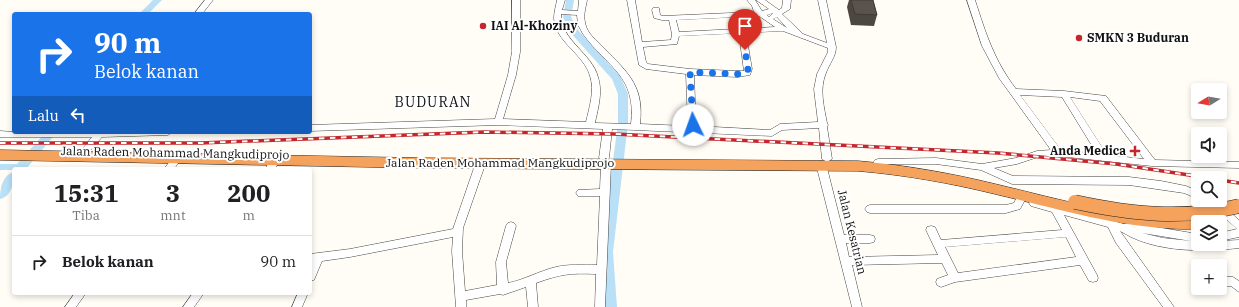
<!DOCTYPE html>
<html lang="id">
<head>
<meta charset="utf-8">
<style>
  :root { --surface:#fff; --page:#f2f2f2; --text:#202124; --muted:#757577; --line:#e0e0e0 }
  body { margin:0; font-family:"IBM Plex Serif",serif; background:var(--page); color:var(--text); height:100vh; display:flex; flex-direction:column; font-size:15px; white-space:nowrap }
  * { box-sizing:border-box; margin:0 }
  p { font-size:13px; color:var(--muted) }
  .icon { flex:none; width:22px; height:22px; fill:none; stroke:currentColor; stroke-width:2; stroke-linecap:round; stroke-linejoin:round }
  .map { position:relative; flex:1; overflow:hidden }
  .side { position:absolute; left:12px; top:167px; width:300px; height:128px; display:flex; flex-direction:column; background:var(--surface); border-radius:4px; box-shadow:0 2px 6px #0003 }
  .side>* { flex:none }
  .banner { position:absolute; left:12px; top:12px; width:300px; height:122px; border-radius:4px; box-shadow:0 2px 6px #0003; background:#1a73e8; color:#fff; overflow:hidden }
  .needle { width:26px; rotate:259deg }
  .controls { position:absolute; left:1191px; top:83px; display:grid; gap:8px }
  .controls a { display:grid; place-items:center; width:36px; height:36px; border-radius:4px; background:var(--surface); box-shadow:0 2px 6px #0003; font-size:20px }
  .pin { position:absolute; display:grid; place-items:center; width:34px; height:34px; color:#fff; margin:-41px -17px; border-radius:50% 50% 50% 0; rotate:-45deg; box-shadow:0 0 4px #0007 }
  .pin .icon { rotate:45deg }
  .me { position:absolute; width:44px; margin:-22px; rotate:357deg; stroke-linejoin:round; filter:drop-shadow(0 0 3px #0008) }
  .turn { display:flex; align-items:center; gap:14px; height:84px; padding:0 16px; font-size:18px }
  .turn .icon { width:52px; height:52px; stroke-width:2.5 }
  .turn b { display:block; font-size:28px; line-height:34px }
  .then { display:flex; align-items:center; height:38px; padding:0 16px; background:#0003; gap:8px; font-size:15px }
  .eta { display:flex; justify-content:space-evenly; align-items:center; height:68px; text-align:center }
  .eta b { font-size:24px; font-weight:800; line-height:28px }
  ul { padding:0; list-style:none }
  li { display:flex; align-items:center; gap:12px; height:52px; padding:0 16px; border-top:1px solid var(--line) }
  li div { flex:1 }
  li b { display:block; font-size:15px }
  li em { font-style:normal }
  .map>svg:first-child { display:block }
</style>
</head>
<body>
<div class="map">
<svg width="1239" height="307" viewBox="0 0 1239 307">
  <rect width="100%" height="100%" fill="#fffdf5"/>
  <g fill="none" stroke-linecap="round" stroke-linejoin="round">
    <!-- canal -->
    <path stroke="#b9e0f7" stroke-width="6" d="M 0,167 L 20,167"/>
    <!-- river -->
    <g fill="#b9e0f7" fill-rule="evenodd">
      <path d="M 153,0 L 162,0 L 148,14 L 139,14 Z"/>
      <path d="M 566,0 L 574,0 L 571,17 L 578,30 L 620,76 L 628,94 L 628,123 L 613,252 L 617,307 L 603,307 L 601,252 L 618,123 L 618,94 L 612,79 L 569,31 L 563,17 Z"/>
      <path d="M 46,132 L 57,132 L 26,169 L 14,170 L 15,166 Z"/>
      <path d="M 14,172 C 14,182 12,196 0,199 C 0,189 2,175 14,172 Z"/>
    </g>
    <!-- minor casing -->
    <g stroke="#444" stroke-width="1">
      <g id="minor">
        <path d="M 205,0 L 213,0 L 202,14 L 194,14 Z"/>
        <path d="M 512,0 L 520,0 L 520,52 L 516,75 L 503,119 L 586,122 C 589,108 595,91 590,76 C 584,54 555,42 554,18 C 554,12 556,6 557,0 L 565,0 L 562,10 L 578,11 L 579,0 L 587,0 C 586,7 583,15 585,22 C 586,30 592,37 598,42 C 624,70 645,82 640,124 L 686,126 L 688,125 L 686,74 L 646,69 L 639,65 L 627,0 L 635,0 L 642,42 L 671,40 L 672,34 L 669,20 L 662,20 L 654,18 L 652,10 L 653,8 L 659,8 L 660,15 L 663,16 L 754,12 L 752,6 L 747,0 L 755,0 L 762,11 L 769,9 L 756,0 L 765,0 L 779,10 L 782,8 L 783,0 L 791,0 L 790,9 L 782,14 L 803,34 L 827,43 L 818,0 L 826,0 L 836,47 C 836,57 829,64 826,73 C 819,89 824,107 827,123 L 828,125 L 827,127 L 832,159 L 827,162 L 822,159 L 819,128 L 782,130 L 772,136 L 612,129 L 609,158 L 606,161 L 611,164 L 605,307 L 595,307 L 596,274 C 570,273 561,274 536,283 L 538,307 L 528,307 L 526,287 L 503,295 L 500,294 L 466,300 L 466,307 L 456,307 L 452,251 L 453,237 L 350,257 L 322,261 L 314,280 L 310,281 L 310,265 L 312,262 L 310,262 L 310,254 L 350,249 L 453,229 L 476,162 L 481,159 L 486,162 L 463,228 L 462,251 L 465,291 L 497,285 L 496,262 L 506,226 L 508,223 L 511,222 L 514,223 L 516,226 L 506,262 L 508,283 C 524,280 539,271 556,267 C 569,264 583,265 597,265 L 600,196 L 578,196 L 576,193 L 578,190 L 600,189 L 601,164 L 604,161 L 599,158 L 603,129 L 498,125 L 310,131 L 310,125 L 495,119 L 508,75 L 512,52 ZM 773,13 L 769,17 L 767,15 ZM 561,14 L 577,15 L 578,25 L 583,34 C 607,67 637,76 631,124 L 595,123 C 598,108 603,92 598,77 C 592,53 560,40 561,14 ZM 759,16 L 775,27 L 679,32 L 676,20 ZM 777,17 L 787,28 L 773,19 ZM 783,31 L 828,48 L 828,52 L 817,74 L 814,89 L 818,122 L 780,124 L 770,130 L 696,126 L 694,75 L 737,77 L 750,75 L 752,69 L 747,40 L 744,40 L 740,42 L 744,71 L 737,71 L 690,69 L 648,64 L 646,62 L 643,47 L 677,44 L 679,36 Z"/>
        <path d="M 967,0 L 975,0 C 986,34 994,60 1016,89 L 1064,91 L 1106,96 L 1155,160 L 1239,162 L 1239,168 L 1152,166 L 1058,156 L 1038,157 L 1017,164 L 994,168 L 1013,176 L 1129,177 L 1161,181 L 1186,186 L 1198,191 L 1198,199 L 1184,193 L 1129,185 L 1012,184 L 981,170 L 936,164 L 875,164 L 873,162 L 875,160 L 878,159 L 936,158 L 982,164 L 1016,158 L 1037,151 L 1051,150 L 999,78 L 982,46 ZM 1020,95 L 1062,97 L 1097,154 L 1061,150 ZM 1070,97 L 1100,101 L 1144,159 L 1107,155 Z"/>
        <path d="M 0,131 L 14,132 L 172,132 L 168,135 L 102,137 L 87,154 L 84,155 L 80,152 L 92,137 L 0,137 Z"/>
        <path d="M 176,156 L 181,159 L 174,169 L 164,169 L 173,157 Z"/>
        <path d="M 274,158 L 279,161 L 275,169 L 265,169 L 271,159 Z"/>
        <path d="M 821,161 L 824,162 L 826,164 L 844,235 L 870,235 L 874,236 L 875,239 L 874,242 L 870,243 L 846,243 L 849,257 L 938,255 L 926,230 L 927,227 L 931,226 L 935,227 L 941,240 L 1062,230 L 1052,212 L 1031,206 L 1029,203 L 1031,200 L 1034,199 L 1124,224 L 1131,223 L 1198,234 L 1198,244 L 1220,244 L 1220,241 L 1239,240 L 1239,248 C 1204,252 1163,252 1131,237 C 1127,235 1124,233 1120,231 L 1174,307 L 1163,307 L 1116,243 L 1108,227 L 1064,215 L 1097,275 L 1098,278 L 1097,281 L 1093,282 L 1089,281 L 1080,265 L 955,282 L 941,287 L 937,285 L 936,282 L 937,279 L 948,275 L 942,263 L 852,265 L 862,307 L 852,307 L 816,164 L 818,162 ZM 1142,233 L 1191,241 L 1163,238 ZM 1066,237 L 1076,257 L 958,273 L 945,247 Z"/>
        <path d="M 1020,196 L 1023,197 L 1025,200 L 1020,209 L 1006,213 L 870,213 L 867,212 L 865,209 L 867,206 L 870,205 L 1006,205 L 1014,203 L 1017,197 Z"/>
        <path d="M 1205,200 L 1216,200 L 1239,220 L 1239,237 L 1220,241 L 1220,233 L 1237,229 Z"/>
        <path d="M 1220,276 L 1233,277 L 1239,281 L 1239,292 L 1231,286 L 1220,286 Z"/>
        <path d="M 75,293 L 86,293 L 76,307 L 65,307 Z"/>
        <path d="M 193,293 L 204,293 L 194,307 L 183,307 Z"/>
        <path d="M 298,293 L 308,293 L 302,307 L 292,307 Z"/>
      </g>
    </g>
    <!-- highway casing -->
    <g stroke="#222" stroke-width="1">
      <path id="highway" d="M 0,150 L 421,158 L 858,161 C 904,165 950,173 995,184 C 1063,200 1128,220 1198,217 L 1203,219 L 1205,222 L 1198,222 L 1198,229 C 1128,231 1063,210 995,194 C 950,183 905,175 858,171 L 421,168 L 0,160 Z"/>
    </g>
    <!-- minor -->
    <use href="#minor" fill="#fff" fill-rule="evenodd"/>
    <!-- highway -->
    <use href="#highway" fill="#f5a25d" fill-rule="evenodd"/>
    <!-- rail casing -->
    <g stroke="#c4262e" stroke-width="3.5">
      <g id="rail">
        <path d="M 0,143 L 201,143 L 484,132 L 614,134 L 998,153 L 1116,164 L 1209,178"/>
        <path d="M 1220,180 L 1239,183"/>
      </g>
    </g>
    <!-- rail -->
    <use href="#rail" stroke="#fff" stroke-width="2" stroke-dasharray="5.5" stroke-linecap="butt"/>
    <!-- highway-bridge casing -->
    <g stroke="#222" stroke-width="15" stroke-linecap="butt">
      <path id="highway-bridge" d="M 1075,202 C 1131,214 1183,220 1239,206"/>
    </g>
    <!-- highway-bridge -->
    <use href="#highway-bridge" stroke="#f5a25d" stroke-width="14"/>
  </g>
  <!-- wall -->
  <path fill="#4d4742" d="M 849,0 L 873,0 L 877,15 L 874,26 L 851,25 L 847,7 Z"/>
  <!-- building -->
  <path fill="#5a524d" stroke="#3f3936" d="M 851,0 L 873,0 L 877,15 L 855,14 Z"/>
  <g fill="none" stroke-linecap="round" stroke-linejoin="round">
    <!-- route -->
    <path stroke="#1a73e8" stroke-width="7" stroke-dasharray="0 12.6" d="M 693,125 L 690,72 L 737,74 L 746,73 L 748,69 L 745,50"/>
  </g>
  <!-- markers -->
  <g fill="#c4262e" stroke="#fff" stroke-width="1.5">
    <circle cx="483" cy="26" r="4"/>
    <circle cx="1079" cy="38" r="4"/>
    <path d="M1133 145h4v4h4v4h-4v4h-4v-4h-4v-4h4z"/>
  </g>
  <g text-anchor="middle" stroke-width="4" stroke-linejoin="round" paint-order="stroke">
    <!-- poi labels -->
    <g font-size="12" font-weight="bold" fill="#111" stroke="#fff" text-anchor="start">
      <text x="491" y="30">IAI Al-Khoziny</text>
      <text x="1087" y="42">SMKN 3 Buduran</text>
      <text x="1126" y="155" text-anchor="end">Anda Medica</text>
    </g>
    <!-- street labels -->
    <g font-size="12" fill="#111" stroke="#fff">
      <text transform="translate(175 153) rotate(1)" y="4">Jalan Raden Mohammad Mangkudiprojo</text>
      <text x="500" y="167">Jalan Raden Mohammad Mangkudiprojo</text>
      <text transform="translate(852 232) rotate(76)" y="4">Jalan Kesatrian</text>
    </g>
    <!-- quarter labels -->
    <g font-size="14" letter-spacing="1" fill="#111" stroke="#fff">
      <text x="433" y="107">BUDURAN</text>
    </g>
  </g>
</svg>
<div class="controls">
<a><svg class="needle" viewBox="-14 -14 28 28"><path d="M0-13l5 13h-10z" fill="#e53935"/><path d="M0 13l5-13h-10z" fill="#757577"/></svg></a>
<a><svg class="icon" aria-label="sound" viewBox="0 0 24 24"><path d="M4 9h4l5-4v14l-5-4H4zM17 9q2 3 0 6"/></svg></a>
<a><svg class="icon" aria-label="search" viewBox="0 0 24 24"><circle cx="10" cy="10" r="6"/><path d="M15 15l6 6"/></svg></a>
<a><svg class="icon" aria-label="layers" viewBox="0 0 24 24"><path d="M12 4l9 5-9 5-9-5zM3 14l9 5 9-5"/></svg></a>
<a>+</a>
</div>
<div class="pin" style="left:745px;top:50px;background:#d93025"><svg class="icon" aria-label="arrive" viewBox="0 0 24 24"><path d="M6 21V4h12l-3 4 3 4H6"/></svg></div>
<svg class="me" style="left:693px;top:125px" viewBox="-20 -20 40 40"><circle r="19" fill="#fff"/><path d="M0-13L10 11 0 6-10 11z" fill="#1a73e8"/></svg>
<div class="banner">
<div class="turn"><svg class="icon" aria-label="right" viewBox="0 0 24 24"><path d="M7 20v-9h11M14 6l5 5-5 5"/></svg><div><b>90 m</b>Belok kanan</div></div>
<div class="then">Lalu<svg class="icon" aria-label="left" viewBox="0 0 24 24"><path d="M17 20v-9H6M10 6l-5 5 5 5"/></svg></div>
</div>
<section class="side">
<div class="eta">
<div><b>15:31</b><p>Tiba</p></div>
<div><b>3</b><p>mnt</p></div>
<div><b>200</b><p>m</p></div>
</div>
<ul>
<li><svg class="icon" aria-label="right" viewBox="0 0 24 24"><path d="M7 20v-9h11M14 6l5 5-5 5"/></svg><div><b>Belok kanan</b></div><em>90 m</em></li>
</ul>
</section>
</div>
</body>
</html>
